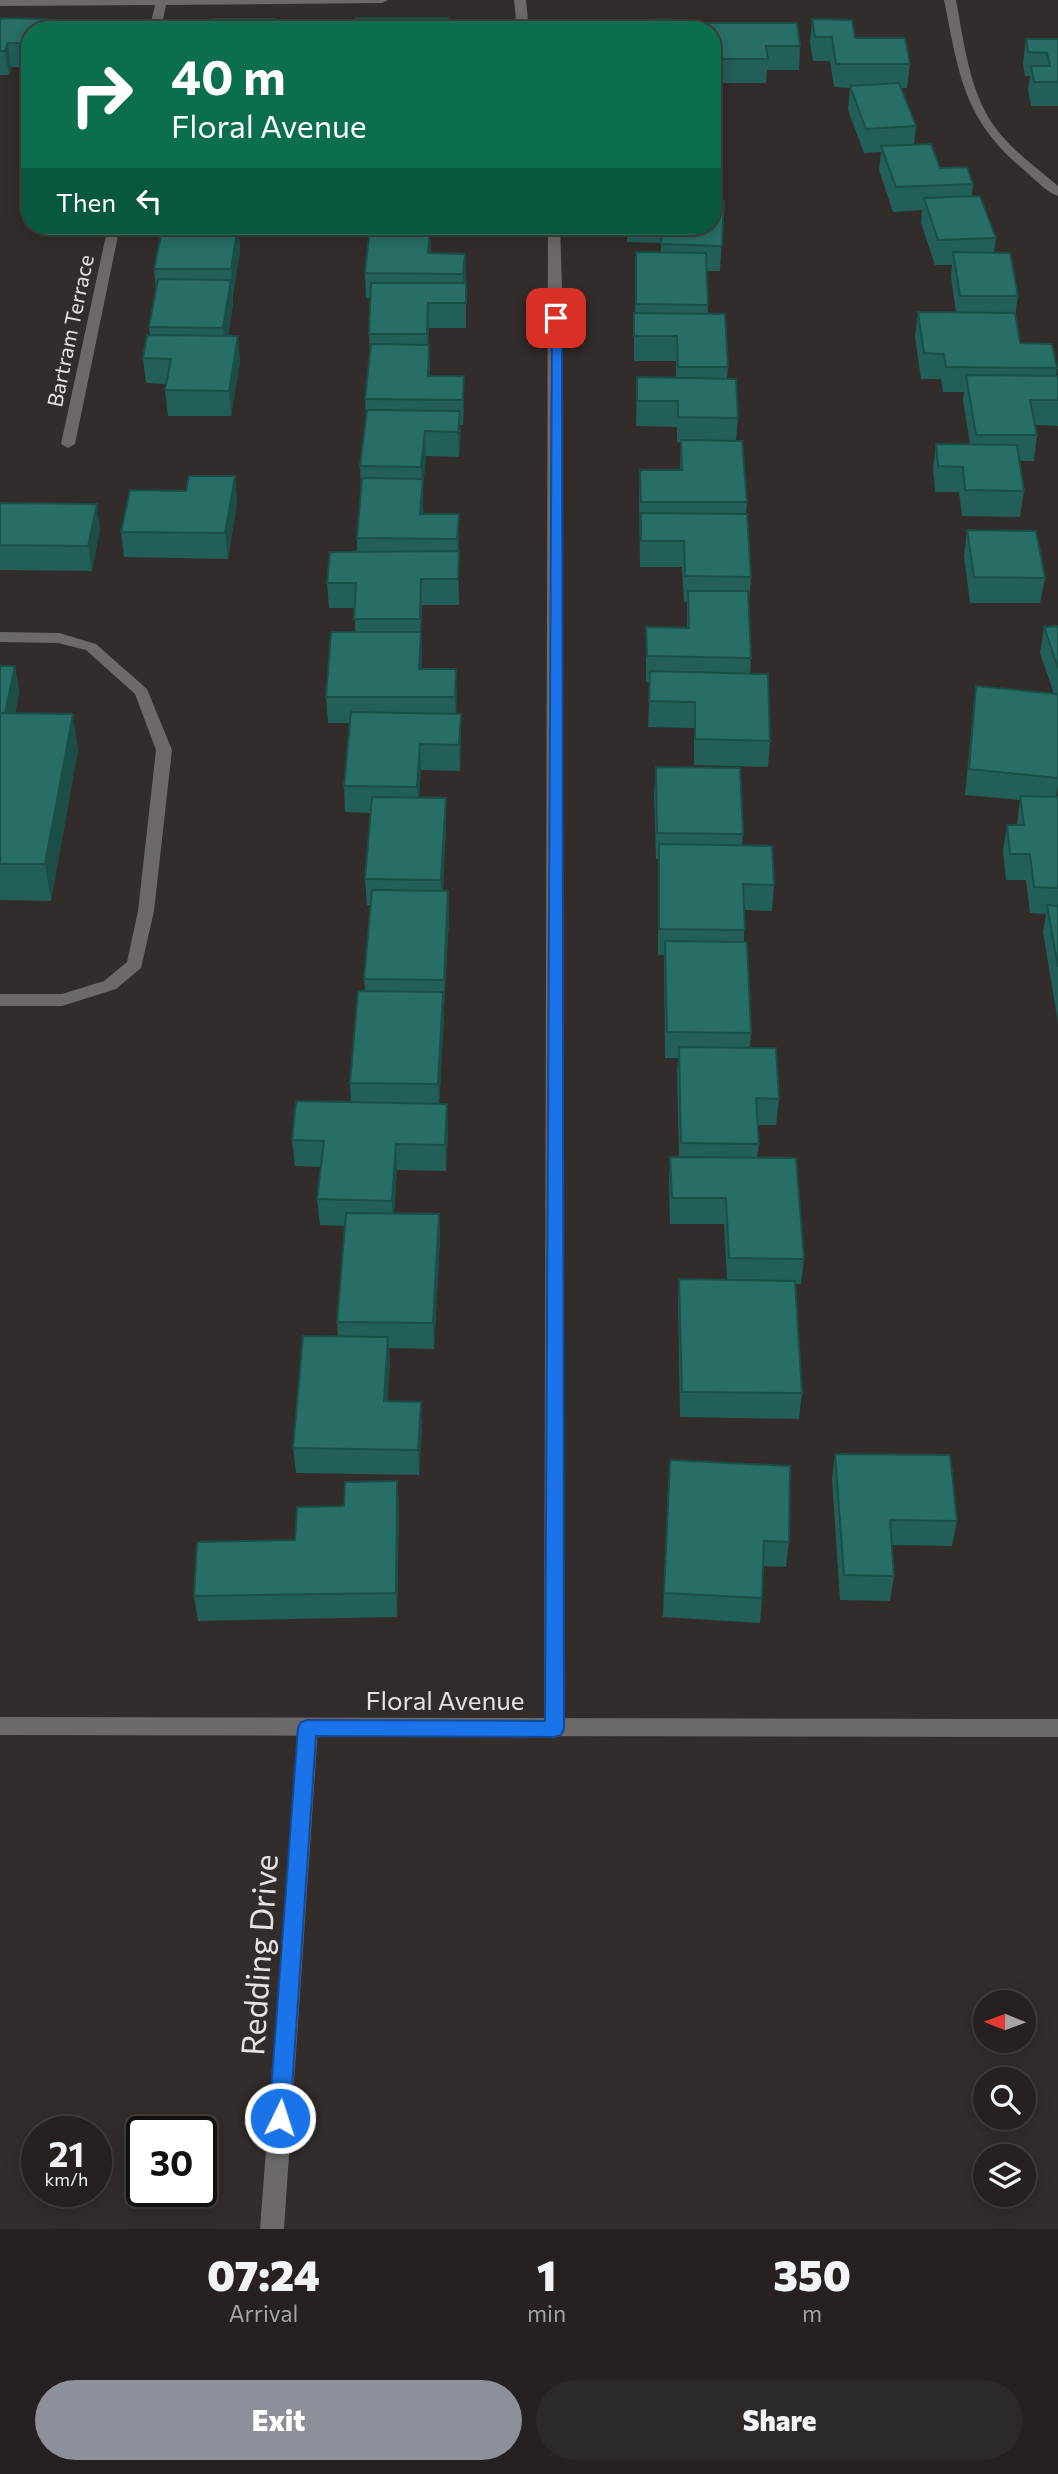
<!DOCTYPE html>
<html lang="en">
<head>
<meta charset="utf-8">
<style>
  :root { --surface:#262120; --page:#2e2929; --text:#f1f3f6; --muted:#a4a3a5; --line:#423e3e; --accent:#8c9099 }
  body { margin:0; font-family:Commissioner,sans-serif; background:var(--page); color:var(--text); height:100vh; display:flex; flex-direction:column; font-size:26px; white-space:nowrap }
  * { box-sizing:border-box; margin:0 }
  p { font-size:23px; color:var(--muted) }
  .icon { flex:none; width:38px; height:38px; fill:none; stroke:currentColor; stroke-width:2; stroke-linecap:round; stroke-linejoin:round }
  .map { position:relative; height:2229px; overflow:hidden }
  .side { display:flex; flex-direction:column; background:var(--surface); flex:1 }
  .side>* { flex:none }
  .guide { position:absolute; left:21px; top:21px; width:700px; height:214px; border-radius:28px; box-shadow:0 4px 18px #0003,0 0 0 2px var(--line); background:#0b6e4f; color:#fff; overflow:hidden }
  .needle { width:46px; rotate:271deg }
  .buttons { position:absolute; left:973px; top:1990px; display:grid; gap:14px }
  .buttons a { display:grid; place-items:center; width:63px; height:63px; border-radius:50%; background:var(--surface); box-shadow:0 4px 18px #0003,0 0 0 2px var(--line); font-size:35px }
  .speed { position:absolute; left:21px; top:2116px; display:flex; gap:14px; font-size:35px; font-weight:700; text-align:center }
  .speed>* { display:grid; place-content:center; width:91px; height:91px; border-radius:50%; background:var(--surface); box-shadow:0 4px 18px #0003,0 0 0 2px var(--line); line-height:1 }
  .speed small { font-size:18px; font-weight:400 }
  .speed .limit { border:4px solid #111; border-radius:10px; background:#fff; color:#111 }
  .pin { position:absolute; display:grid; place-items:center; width:60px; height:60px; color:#fff; margin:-30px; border-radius:14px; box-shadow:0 4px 10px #0006 }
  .me { position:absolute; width:77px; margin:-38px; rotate:4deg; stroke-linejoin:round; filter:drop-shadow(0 0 5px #0008) }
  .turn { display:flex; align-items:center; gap:24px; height:147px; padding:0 35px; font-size:32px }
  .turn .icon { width:91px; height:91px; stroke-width:2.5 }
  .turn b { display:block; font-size:49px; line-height:60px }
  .then { display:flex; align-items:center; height:66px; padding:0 35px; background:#0003; gap:14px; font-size:26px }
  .eta { display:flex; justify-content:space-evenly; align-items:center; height:119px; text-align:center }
  .eta b { font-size:42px; font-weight:800; line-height:49px }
  .cta { display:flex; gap:14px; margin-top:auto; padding:14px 35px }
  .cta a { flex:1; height:80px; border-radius:42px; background:var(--accent); color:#fff; font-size:28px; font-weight:800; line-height:80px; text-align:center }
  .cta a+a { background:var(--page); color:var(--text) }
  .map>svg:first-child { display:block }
</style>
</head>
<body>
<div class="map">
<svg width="1058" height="2229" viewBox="0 0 1058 2229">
  <rect width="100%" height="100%" fill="#322c2a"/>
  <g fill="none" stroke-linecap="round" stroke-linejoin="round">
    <!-- service -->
    <path fill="#6d6968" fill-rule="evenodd" d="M 0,632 L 59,633 L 96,644 L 147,689 L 172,750 L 154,911 L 141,968 L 116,989 L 62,1006 L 0,1006 L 0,994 L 62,994 L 104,981 L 127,962 L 138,911 L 156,750 L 135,694 L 86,650 L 58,643 L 0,642 Z"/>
    <!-- minor -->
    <g fill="#6d6968" fill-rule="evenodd">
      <path d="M 0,0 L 388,0 L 382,3 L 166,5 L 161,30 L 149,30 L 155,5 L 0,6 Z"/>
      <path d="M 514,0 L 526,0 L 529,30 L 517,30 Z"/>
      <path d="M 944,0 L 956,0 C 964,42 969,90 994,126 C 1011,150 1036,167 1058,186 L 1058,196 C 1046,192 1034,178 1024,170 C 963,119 959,74 944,0 Z"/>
      <path d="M 108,226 L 120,226 L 75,444 L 68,448 L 61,444 Z"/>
      <path d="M 548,226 L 560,226 L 562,290 L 564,1729 L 561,1736 L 554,1738 L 547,1736 L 544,1729 Z"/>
      <path d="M 308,1719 L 315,1722 L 318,1728 L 284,2229 L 260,2229 L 298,1728 L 301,1722 Z"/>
    </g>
    <!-- tertiary -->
    <path fill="#6d6968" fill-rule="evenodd" d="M 0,1717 L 1058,1719 L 1058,1737 L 0,1735 Z"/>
  </g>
  <!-- wall -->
  <g fill="#225f58">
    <path d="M 0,18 L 48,19 L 49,30 L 30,30 L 30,67 L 11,67 L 9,75 L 0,75 Z"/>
    <path d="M 812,19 L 855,38 L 910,64 L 907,88 L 901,88 L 916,126 L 914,145 L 940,168 L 973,184 L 972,196 L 996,238 L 994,253 L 1018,296 L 1015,316 L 1020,343 L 1057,368 L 1056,376 L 1058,376 L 1058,426 L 1035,425 L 1037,435 L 1034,461 L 1019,461 L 1024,491 L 1020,517 L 962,516 L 959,492 L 935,492 L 933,469 L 936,444 L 970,444 L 963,400 L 964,392 L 943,392 L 941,379 L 921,379 L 915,337 L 918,312 L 956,312 L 951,277 L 952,265 L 935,265 L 921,223 L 922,210 L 893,212 L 879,170 L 881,152 L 864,153 L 848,110 L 850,88 L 834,87 L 830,61 L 813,61 L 810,43 Z"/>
    <path d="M 701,23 L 800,46 L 799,70 L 767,70 L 766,83 L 712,83 L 712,30 L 701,30 Z"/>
    <path d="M 1026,39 L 1058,39 L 1058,106 L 1031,106 L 1028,90 L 1030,76 L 1025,76 L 1023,63 Z"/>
    <path d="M 724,201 L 720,271 L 707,271 L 708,314 L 728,367 L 727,378 L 738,418 L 736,441 L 747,502 L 746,514 L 751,577 L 749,602 L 751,658 L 750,674 L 770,741 L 768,767 L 694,765 L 694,728 L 648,727 L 650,682 L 646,682 L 646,627 L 687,628 L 687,602 L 684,602 L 682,567 L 640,567 L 639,496 L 640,470 L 680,470 L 681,443 L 677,442 L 677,427 L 636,426 L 637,377 L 676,378 L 676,361 L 634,361 L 634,313 L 635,313 L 636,252 L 661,252 L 661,243 L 627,242 L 627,226 L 712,226 Z"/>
    <path d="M 162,226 L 241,226 L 239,236 L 240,251 L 233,294 L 233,305 L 228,336 L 240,361 L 231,416 L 168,416 L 165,390 L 166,384 L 146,383 L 143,358 L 150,335 L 149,327 L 156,289 L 154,269 L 162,230 Z"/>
    <path d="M 431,248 L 431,253 L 465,254 L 466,283 L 466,328 L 429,328 L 428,345 L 429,345 L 430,376 L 464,376 L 463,425 L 460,425 L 459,457 L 426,456 L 423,487 L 423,514 L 459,514 L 459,605 L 422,605 L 421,634 L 421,669 L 456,669 L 456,714 L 461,714 L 461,740 L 460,771 L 421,770 L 419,797 L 446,824 L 443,891 L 448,891 L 449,917 L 444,1006 L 443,1006 L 444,1018 L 439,1104 L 448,1130 L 446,1171 L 397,1170 L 394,1213 L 439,1214 L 440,1240 L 434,1349 L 389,1348 L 390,1363 L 387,1401 L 422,1427 L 419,1475 L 296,1473 L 293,1448 L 338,1336 L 337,1322 L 345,1226 L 320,1225 L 317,1199 L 321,1167 L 295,1166 L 292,1140 L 351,1102 L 350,1083 L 365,991 L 364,979 L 370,905 L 367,905 L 365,879 L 371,813 L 345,812 L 344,786 L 350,723 L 328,723 L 326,697 L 355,632 L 355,608 L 329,608 L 327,583 L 357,552 L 357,538 L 361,489 L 360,466 L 366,416 L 365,399 L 370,356 L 369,334 L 371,298 L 366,298 L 365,273 Z"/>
    <path d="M 235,476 L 237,502 L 228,559 L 124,557 L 121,532 L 186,491 Z"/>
    <path d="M 0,503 L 100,529 L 92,571 L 0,570 Z"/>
    <path d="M 967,530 L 1045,578 L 1040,603 L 970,603 L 964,556 Z"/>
    <path d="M 1058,626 L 1058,785 L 1056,797 L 1058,797 L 1058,1023 L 1043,932 L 1046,914 L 1030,913 L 1026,880 L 1006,880 L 1003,851 L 1007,825 L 1017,825 L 1020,800 L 965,795 L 973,712 L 976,686 L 1054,694 L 1040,653 L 1044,627 Z"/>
    <path d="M 0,666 L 15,666 L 19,692 L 15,714 L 78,750 L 51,901 L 0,900 Z"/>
    <path d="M 656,767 L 743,834 L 742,846 L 774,885 L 772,911 L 744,910 L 744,942 L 751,1033 L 750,1048 L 779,1099 L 776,1125 L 758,1125 L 759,1144 L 757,1158 L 804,1259 L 801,1284 L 796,1284 L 802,1393 L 799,1419 L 680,1417 L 678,1305 L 679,1279 L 727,1280 L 724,1224 L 670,1224 L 669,1183 L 670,1157 L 679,1157 L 677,1073 L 678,1058 L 665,1058 L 664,955 L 658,955 L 658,859 L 656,859 L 654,793 Z"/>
    <path d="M 835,1454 L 957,1521 L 952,1546 L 892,1545 L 894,1576 L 890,1601 L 840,1600 L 832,1479 Z"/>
    <path d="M 668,1485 L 789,1542 L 786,1567 L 763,1566 L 762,1598 L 760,1623 L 663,1617 Z"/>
    <path d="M 399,1506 L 397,1617 L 198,1621 L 194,1596 L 295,1540 Z"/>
  </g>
  <!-- shaded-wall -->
  <g fill="#1b4e47">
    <path d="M 48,19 L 49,30 L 45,30 Z"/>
    <path d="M 8,43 L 11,67 L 9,75 L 5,51 Z"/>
    <path d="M 237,226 L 241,226 L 239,236 L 240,251 L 233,294 L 231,269 L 237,233 Z"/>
    <path d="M 430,226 L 431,248 L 429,274 L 428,253 Z"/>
    <path d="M 465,254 L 466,279 L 464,299 L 463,274 Z"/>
    <path d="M 231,280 L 233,305 L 226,353 L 223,328 Z"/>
    <path d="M 428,303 L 429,328 L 428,359 L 427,334 Z"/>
    <path d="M 238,336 L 240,361 L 231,416 L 229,391 Z"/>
    <path d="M 429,345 L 430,370 L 428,401 L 428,376 Z"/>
    <path d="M 464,376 L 464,401 L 463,425 L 463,400 Z"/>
    <path d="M 460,411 L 461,437 L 459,457 L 458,432 Z"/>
    <path d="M 425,431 L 426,456 L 423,487 L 423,504 L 421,539 L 420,514 L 422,486 L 421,467 Z"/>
    <path d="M 235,476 L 237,502 L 228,559 L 225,533 Z"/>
    <path d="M 97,504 L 100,529 L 92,571 L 88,546 Z"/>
    <path d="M 459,514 L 459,540 L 458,565 L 457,539 Z"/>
    <path d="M 459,551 L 459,605 L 458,579 Z"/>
    <path d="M 421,579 L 422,658 L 420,695 L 419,669 Z"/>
    <path d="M 15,666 L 19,692 L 9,739 L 5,713 Z"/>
    <path d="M 456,669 L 457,695 L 456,723 L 455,697 Z"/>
    <path d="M 73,714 L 78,750 L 51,901 L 45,864 Z"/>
    <path d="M 461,714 L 461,740 L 460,771 L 459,745 Z"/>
    <path d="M 420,744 L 421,770 L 418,813 L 417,787 Z"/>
    <path d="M 446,798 L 446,824 L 442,906 L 441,880 Z"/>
    <path d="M 448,891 L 449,917 L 444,1006 L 444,980 Z"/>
    <path d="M 443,992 L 444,1018 L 439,1110 L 438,1084 Z"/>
    <path d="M 447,1104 L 448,1130 L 446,1171 L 445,1145 Z"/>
    <path d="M 396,1144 L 397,1170 L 393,1227 L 392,1201 Z"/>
    <path d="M 439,1214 L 440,1240 L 434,1349 L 433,1323 Z"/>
    <path d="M 388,1337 L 390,1363 L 386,1427 L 384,1401 Z"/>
    <path d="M 421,1402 L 422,1427 L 419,1475 L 418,1450 Z"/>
    <path d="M 397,1481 L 399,1506 L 397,1617 L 396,1593 Z"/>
  </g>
  <!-- building -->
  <g fill="#276f66" stroke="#1b4e47" stroke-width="2">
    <path d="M 0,18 L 48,19 L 45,30 L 30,30 L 30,43 L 8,43 L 5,51 L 0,51 Z"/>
    <path d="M 356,18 L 448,18 L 447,30 L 355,30 Z"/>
    <path d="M 212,19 L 275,19 L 274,30 L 210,30 Z"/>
    <path d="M 670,19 L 673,30 L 630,30 L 628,21 Z"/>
    <path d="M 812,19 L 852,20 L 855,38 L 905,38 L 910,64 L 836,64 L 832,37 L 815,37 Z"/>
    <path d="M 701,23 L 797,23 L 800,46 L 766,46 L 768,59 L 712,59 L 712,30 L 702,30 Z"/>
    <path d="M 1026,39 L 1058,39 L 1058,82 L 1034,82 L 1031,66 L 1050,66 L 1047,53 L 1028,52 Z"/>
    <path d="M 899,83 L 916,126 L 866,129 L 850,86 Z"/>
    <path d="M 931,144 L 940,168 L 967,167 L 973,184 L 896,187 L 881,146 Z"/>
    <path d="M 980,196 L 996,238 L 938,240 L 924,198 Z"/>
    <path d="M 712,200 L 724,201 L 722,246 L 661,244 L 662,226 L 712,226 Z"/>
    <path d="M 163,226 L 238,226 L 231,269 L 154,269 Z"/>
    <path d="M 370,226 L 430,226 L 428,253 L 465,254 L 463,274 L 365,273 Z"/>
    <path d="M 636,252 L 706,253 L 708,305 L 636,304 Z"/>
    <path d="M 953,252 L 1010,253 L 1018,296 L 960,296 Z"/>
    <path d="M 158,279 L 231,280 L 223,328 L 149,327 Z"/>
    <path d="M 371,283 L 466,283 L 466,303 L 428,303 L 427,334 L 369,334 Z"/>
    <path d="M 918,312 L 1015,313 L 1020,343 L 1052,344 L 1057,368 L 946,367 L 944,354 L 924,353 Z"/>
    <path d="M 634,313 L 725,314 L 728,367 L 678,367 L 677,336 L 634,336 Z"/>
    <path d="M 147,335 L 238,336 L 229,391 L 165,390 L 171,359 L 143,358 Z"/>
    <path d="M 371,344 L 429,345 L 428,376 L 464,376 L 463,400 L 365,399 Z"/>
    <path d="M 966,375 L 1058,376 L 1058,400 L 1030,400 L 1037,435 L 976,435 Z"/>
    <path d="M 637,377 L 736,379 L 738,418 L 678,417 L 678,401 L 637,401 Z"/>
    <path d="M 367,410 L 460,411 L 458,432 L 425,431 L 421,467 L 360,466 Z"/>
    <path d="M 681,440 L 742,441 L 747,502 L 641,502 L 640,470 L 682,470 Z"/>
    <path d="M 936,444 L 1017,445 L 1024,491 L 965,490 L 963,467 L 938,466 Z"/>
    <path d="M 189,476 L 235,476 L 225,533 L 121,532 L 130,490 L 186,491 Z"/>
    <path d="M 362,478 L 423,479 L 420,514 L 459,514 L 457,539 L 357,538 Z"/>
    <path d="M 0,503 L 97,504 L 88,546 L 0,545 Z"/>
    <path d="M 641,513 L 747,514 L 751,577 L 685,576 L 684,541 L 641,541 Z"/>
    <path d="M 967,530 L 1036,531 L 1045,578 L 974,577 Z"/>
    <path d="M 459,551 L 458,579 L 421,579 L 420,619 L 354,619 L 356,583 L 327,583 L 330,552 Z"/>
    <path d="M 688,591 L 748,591 L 751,658 L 647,656 L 646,627 L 689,628 Z"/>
    <path d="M 1058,626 L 1058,668 L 1044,627 Z"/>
    <path d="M 331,632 L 421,632 L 419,669 L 456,669 L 455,697 L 326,697 Z"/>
    <path d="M 0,666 L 15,666 L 5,713 L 0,713 Z"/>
    <path d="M 650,671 L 768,674 L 770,741 L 695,739 L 695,702 L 649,701 Z"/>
    <path d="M 976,686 L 1058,694 L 1058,778 L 969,769 Z"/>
    <path d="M 351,712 L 461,714 L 459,745 L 420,744 L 417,787 L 344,786 Z"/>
    <path d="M 0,713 L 73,714 L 45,864 L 0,864 Z"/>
    <path d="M 656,767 L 740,768 L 743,834 L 657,833 Z"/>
    <path d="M 1020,796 L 1058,797 L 1058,888 L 1034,887 L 1030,854 L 1010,854 L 1007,825 L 1024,825 Z"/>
    <path d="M 372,797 L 446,798 L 441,880 L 365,879 Z"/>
    <path d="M 659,844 L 772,846 L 774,885 L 743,884 L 745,930 L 659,929 Z"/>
    <path d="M 372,890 L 448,891 L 444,980 L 364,979 Z"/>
    <path d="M 1047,905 L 1058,906 L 1058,967 Z"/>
    <path d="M 665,941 L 747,942 L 751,1033 L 667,1032 Z"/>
    <path d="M 358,991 L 443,992 L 438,1084 L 350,1083 Z"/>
    <path d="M 679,1047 L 776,1048 L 779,1099 L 756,1098 L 759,1144 L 681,1143 Z"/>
    <path d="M 296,1101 L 447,1104 L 445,1145 L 396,1144 L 392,1201 L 317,1199 L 324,1141 L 292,1140 Z"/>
    <path d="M 670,1157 L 796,1158 L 804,1259 L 729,1258 L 726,1198 L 672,1198 Z"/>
    <path d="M 346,1213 L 439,1214 L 433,1323 L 337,1322 Z"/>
    <path d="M 679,1279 L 795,1281 L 802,1393 L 682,1392 Z"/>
    <path d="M 303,1336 L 388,1337 L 384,1401 L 421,1402 L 418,1450 L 293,1448 Z"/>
    <path d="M 835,1454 L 950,1455 L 957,1521 L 890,1520 L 894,1576 L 844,1575 Z"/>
    <path d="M 670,1460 L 790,1466 L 789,1542 L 764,1541 L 762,1598 L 664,1593 Z"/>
    <path d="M 397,1481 L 396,1593 L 194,1596 L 197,1542 L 295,1540 L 297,1507 L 344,1506 L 345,1482 Z"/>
  </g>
  <!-- route -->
  <path fill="#1a73e8" stroke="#114b97" stroke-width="2" d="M 552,315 L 562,318 L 564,1729 L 561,1735 L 554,1737 L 316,1736 L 290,2118 L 287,2125 L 280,2128 L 272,2125 L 269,2118 L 298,1728 L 301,1722 L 307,1720 L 545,1721 Z"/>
  <g text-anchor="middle" stroke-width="7" stroke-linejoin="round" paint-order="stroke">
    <!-- far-street labels -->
    <g font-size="21" fill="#e7e2e1" stroke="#322c2a">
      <text transform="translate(71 331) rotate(-78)" y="7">Bartram Terrace</text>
    </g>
    <!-- street labels -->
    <g font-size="26" fill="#e7e2e1" stroke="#322c2a">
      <text x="445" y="1710">Floral Avenue</text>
    </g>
    <!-- near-street labels -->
    <g font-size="32" fill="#e7e2e1" stroke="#322c2a">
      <text transform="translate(260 1955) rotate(-86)" y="11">Redding Drive</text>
    </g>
  </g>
</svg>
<div class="buttons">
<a><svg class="needle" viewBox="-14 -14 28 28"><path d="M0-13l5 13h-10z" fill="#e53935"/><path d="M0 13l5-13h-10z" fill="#a4a3a5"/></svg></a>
<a><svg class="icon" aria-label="search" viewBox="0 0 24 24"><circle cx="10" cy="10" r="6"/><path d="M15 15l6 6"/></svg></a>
<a><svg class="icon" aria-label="layers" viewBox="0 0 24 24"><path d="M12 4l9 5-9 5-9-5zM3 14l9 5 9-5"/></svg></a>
</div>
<div class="speed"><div>21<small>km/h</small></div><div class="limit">30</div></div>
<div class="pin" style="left:556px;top:318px;background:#d93025"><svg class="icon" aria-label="arrive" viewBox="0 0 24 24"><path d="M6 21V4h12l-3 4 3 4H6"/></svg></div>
<svg class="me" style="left:280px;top:2118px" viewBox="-20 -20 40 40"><circle r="17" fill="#1a73e8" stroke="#fff" stroke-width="3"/><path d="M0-11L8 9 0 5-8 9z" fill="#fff"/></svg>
<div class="guide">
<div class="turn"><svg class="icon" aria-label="right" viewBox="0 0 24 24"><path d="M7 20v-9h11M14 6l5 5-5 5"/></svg><div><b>40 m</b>Floral Avenue</div></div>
<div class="then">Then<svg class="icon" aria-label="left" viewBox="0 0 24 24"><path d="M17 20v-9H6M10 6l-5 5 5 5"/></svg></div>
</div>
</div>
<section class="side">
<div class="eta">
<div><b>07:24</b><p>Arrival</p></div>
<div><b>1</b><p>min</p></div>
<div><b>350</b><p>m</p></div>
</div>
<div class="cta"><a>Exit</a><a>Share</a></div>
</section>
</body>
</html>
